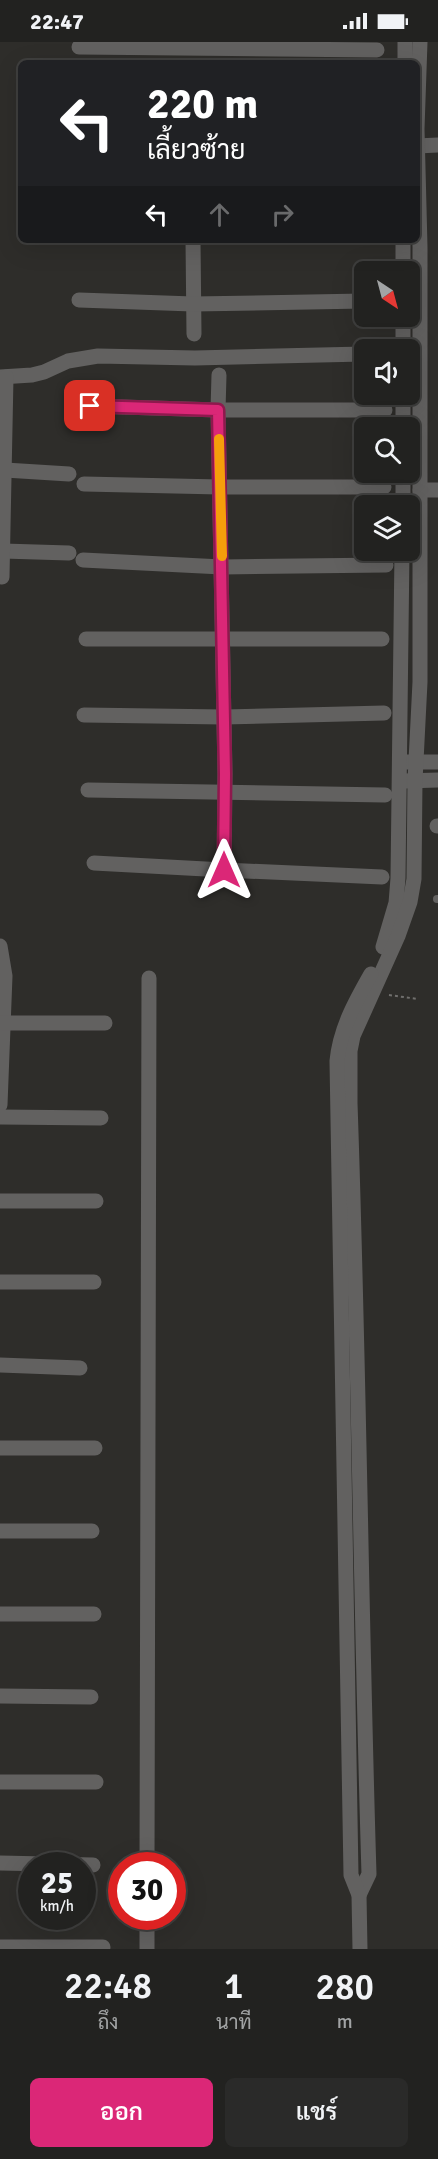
<!DOCTYPE html>
<html lang="th">
<head>
<meta charset="utf-8">
<style>
  :root { --surface:#222220; --page:#2a2a29; --text:#f1f3f6; --muted:#a2a4a5; --line:#3f3f3e; --accent:#db2777 }
  body { margin:0; font-family:Signika,Sarabun,sans-serif; background:var(--page); color:var(--text); height:100vh; display:flex; flex-direction:column; font-size:22px; white-space:nowrap }
  * { box-sizing:border-box; margin:0 }
  p { font-size:20px; color:var(--muted) }
  .icon { flex:none; width:33px; height:33px; fill:none; stroke:currentColor; stroke-width:2; stroke-linecap:round; stroke-linejoin:round }
  .map { position:relative; height:1907px; overflow:hidden }
  .details { display:flex; flex-direction:column; background:var(--surface); flex:1 }
  .details>* { flex:none }
  .guide { position:absolute; left:18px; top:18px; width:402px; height:183px; border-radius:9px; box-shadow:0 6px 24px #0002,0 0 0 2px var(--line); background:#202124; color:#fff; overflow:hidden }
  .needle { width:39px; rotate:144deg }
  .fabs { position:absolute; left:354px; top:219px; display:grid; gap:12px }
  .fabs a { display:grid; place-items:center; width:66px; height:66px; border-radius:9px; background:var(--surface); box-shadow:0 6px 24px #0002,0 0 0 2px var(--line); font-size:30px }
  .speed { position:absolute; left:18px; top:1810px; display:flex; gap:12px; font-size:30px; font-weight:700; text-align:center }
  .speed>* { display:grid; place-content:center; width:78px; height:78px; border-radius:50%; background:var(--surface); box-shadow:0 6px 24px #0002,0 0 0 2px var(--line); line-height:1 }
  .speed small { font-size:15px; font-weight:400 }
  .speed .limit { border:9px solid #d22; background:#fff; color:#111 }
  .pin { position:absolute; display:grid; place-items:center; width:51px; height:51px; color:#fff; margin:-26px; border-radius:12px; box-shadow:0 3px 9px #0006 }
  .me { position:absolute; width:66px; margin:-33px; rotate:0deg; stroke-linejoin:round; filter:drop-shadow(0 0 4px #0008) }
  .turn { display:flex; align-items:center; gap:21px; height:126px; padding:0 30px; font-size:27px }
  .turn .icon { width:78px; height:78px; stroke-width:2.5 }
  .turn b { display:block; font-size:42px; line-height:51px }
  .lanes { display:flex; align-items:center; height:57px; padding:0 30px; background:#0003; justify-content:center; gap:30px; direction:ltr }
  .lanes .off { opacity:.35 }
  .eta { display:flex; justify-content:space-evenly; align-items:center; height:102px; text-align:center }
  .eta b { font-size:36px; font-weight:600; line-height:42px }
  .button { display:flex; gap:12px; margin-top:auto; padding:12px 30px }
  .button a { flex:1; height:69px; border-radius:9px; background:var(--accent); color:#fff; font-size:24px; font-weight:600; line-height:69px; text-align:center }
  .button a+a { background:var(--page); color:var(--text) }
  .status { display:flex; justify-content:space-between; align-items:center; height:42px; padding:0 30px; background:var(--surface); direction:ltr }
  .status svg { height:16px; fill:currentColor }
  .map>svg:first-child { display:block }
</style>
</head>
<body>
<div class="status"><b>22:47</b><svg viewBox="0 0 49 12"><path d="M0 12V9h3v3zM5 12V6h3v6zM10 12V3h3v9zM15 12V0h3v12zM26 1h20v11H26zM47 4h2v5h-2z"/></svg></div>
<div class="map">
<svg width="438" height="1907" viewBox="0 0 438 1907">
  <rect width="100%" height="100%" fill="#2e2d2a"/>
  <g fill="none" stroke-linecap="round" stroke-linejoin="round">
    <!-- path -->
    <path stroke="#706f6d" stroke-width="2" stroke-dasharray="3 3" stroke-linecap="butt" d="M 389,953 L 418,957"/>
    <!-- lane -->
    <path stroke="#626160" stroke-width="8" d="M 437,857 L 438,857"/>
    <!-- street -->
    <g stroke="#626160" stroke-width="15">
      <path d="M 79,5 L 377,8"/>
      <path d="M 405,21 L 405,0"/>
      <path d="M 417,104 L 438,103"/>
      <path d="M 193,198 L 194,292"/>
      <path d="M 403,230 L 403,198"/>
      <path d="M 79,258 L 193,262 L 364,259"/>
      <path d="M 403,274 L 403,308"/>
      <path d="M 0,335 L 32,333 L 44,330 L 68,319 L 98,314 L 195,316 L 364,312"/>
      <path d="M 90,364 L 218,368 L 219,333"/>
      <path d="M 403,386 L 403,352"/>
      <path d="M 5,428 L 69,432"/>
      <path d="M 84,442 L 220,445 L 384,445"/>
      <path d="M 420,448 L 438,448"/>
      <path d="M 403,464 L 403,430"/>
      <path d="M 3,509 L 69,511"/>
      <path d="M 83,518 L 222,525 L 386,523"/>
      <path d="M 2,535 L 6,335"/>
      <path d="M 86,597 L 382,597"/>
      <path d="M 84,673 L 224,675 L 384,671"/>
      <path d="M 406,720 L 438,720"/>
      <path d="M 405,739 L 438,738"/>
      <path d="M 88,748 L 385,753"/>
      <path d="M 437,784 L 438,784"/>
      <path d="M 94,821 L 224,828"/>
      <path d="M 382,835 L 224,828 L 225,732 L 218,368 L 385,368"/>
      <path d="M 0,904 L 5,934 L 0,1063"/>
      <path d="M 383,905 L 396,861 L 398,836 L 402,508"/>
      <path d="M 3,981 L 105,981"/>
      <path d="M 0,1075 L 101,1076"/>
      <path d="M 0,1159 L 96,1159"/>
      <path d="M 0,1240 L 94,1240"/>
      <path d="M 0,1323 L 80,1326"/>
      <path d="M 0,1406 L 95,1406"/>
      <path d="M 0,1489 L 92,1489"/>
      <path d="M 0,1572 L 94,1572"/>
      <path d="M 0,1654 L 91,1655"/>
      <path d="M 0,1740 L 96,1740"/>
      <path d="M 0,1821 L 93,1823"/>
      <path d="M 147,1824 L 149,936"/>
      <path d="M 359,1853 L 369,1832 C 361,1575 359,1318 350,1061 L 350,1009 L 353,994 L 398,894 L 410,860 L 414,837 L 415,739 L 420,640 L 420,205 L 417,87 L 420,0"/>
      <path d="M 0,1905 L 103,1905"/>
      <path d="M 147,1907 L 147,1875"/>
      <path d="M 360,1907 L 359,1853 L 351,1833 L 337,1019 C 340,987 355,960 371,932"/>
    </g>
  </g>
  <g fill="none" stroke-linecap="round" stroke-linejoin="round">
    <!-- route casing -->
    <g stroke="#8e194d" stroke-width="15">
      <path id="route" d="M 90,364 L 218,368 L 225,732 L 224,828"/>
    </g>
    <!-- route -->
    <use href="#route" stroke="#db2777" stroke-width="10"/>
    <!-- slow -->
    <path stroke="#f59e0b" stroke-width="10" d="M 219,397 L 222,514"/>
  </g>
</svg>
<div class="fabs">
<a><svg class="needle" viewBox="-14 -14 28 28"><path d="M0-13l5 13h-10z" fill="#e53935"/><path d="M0 13l5-13h-10z" fill="#a2a4a5"/></svg></a>
<a><svg class="icon" aria-label="sound" viewBox="0 0 24 24"><path d="M4 9h4l5-4v14l-5-4H4zM17 9q2 3 0 6"/></svg></a>
<a><svg class="icon" aria-label="search" viewBox="0 0 24 24"><circle cx="10" cy="10" r="6"/><path d="M15 15l6 6"/></svg></a>
<a><svg class="icon" aria-label="layers" viewBox="0 0 24 24"><path d="M12 4l9 5-9 5-9-5zM3 14l9 5 9-5"/></svg></a>
</div>
<div class="speed"><div>25<small>km/h</small></div><div class="limit">30</div></div>
<div class="pin" style="left:90px;top:364px;background:#d93025"><svg class="icon" aria-label="arrive" viewBox="0 0 24 24"><path d="M6 21V4h12l-3 4 3 4H6"/></svg></div>
<svg class="me" style="left:224px;top:828px" viewBox="-20 -20 40 40"><path d="M0-17L14 15 0 8-14 15z" fill="#db2777" stroke="#fff" stroke-width="4"/></svg>
<div class="guide">
<div class="turn"><svg class="icon" aria-label="left" viewBox="0 0 24 24"><path d="M17 20v-9H6M10 6l-5 5 5 5"/></svg><div><b>220 m</b>เลี้ยวซ้าย</div></div>
<div class="lanes"><svg class="icon" aria-label="left" viewBox="0 0 24 24"><path d="M17 20v-9H6M10 6l-5 5 5 5"/></svg><svg class="icon off" aria-label="ahead" viewBox="0 0 24 24"><path d="M12 20V5M6 11l6-6 6 6"/></svg><svg class="icon off" aria-label="right" viewBox="0 0 24 24"><path d="M7 20v-9h11M14 6l5 5-5 5"/></svg></div>
</div>
</div>
<section class="details">
<div class="eta">
<div><b>22:48</b><p>ถึง</p></div>
<div><b>1</b><p>นาที</p></div>
<div><b>280</b><p>m</p></div>
</div>
<div class="button"><a>ออก</a><a>แชร์</a></div>
</section>
</body>
</html>
